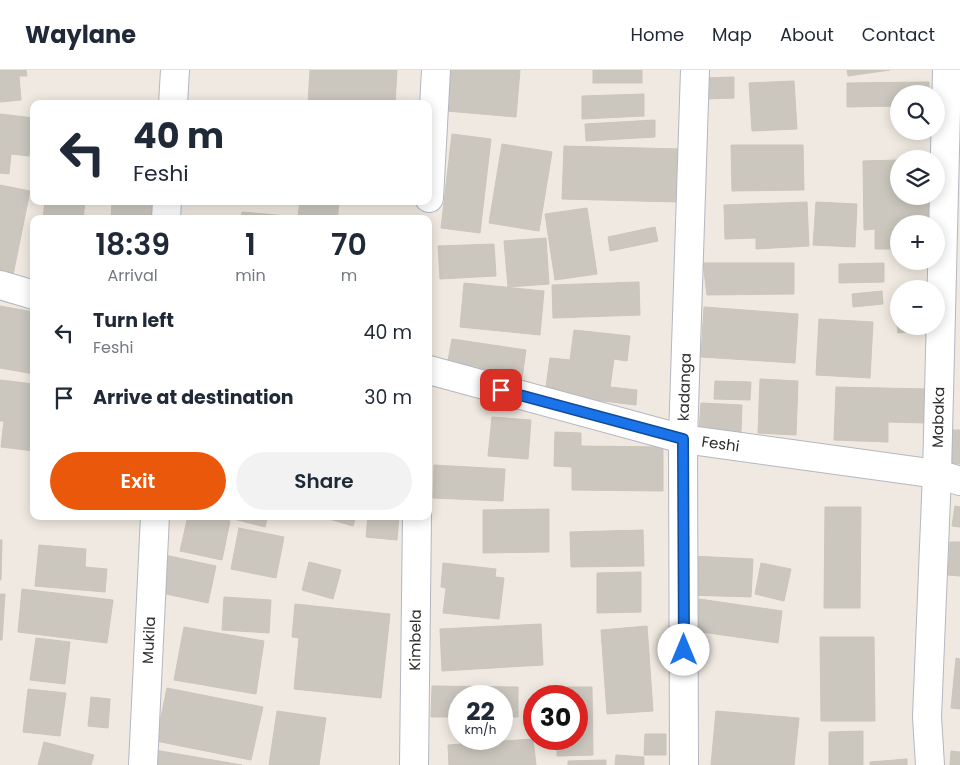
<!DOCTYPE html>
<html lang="en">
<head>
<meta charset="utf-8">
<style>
  :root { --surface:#fff; --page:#f2f2f3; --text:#1f2937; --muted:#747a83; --line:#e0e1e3; --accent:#ea580c }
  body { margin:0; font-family:Poppins,sans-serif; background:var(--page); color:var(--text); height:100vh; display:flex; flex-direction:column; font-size:19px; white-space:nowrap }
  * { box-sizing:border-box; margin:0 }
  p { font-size:16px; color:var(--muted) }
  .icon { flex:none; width:28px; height:28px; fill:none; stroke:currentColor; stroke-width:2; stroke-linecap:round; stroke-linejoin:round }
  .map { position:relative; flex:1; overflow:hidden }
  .details { position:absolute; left:30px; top:145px; width:402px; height:305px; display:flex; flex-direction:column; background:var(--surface); border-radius:10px; box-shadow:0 2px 12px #0003 }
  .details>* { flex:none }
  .banner { position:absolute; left:30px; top:30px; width:402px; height:105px; border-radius:10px; box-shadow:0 2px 12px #0003; background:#fff; color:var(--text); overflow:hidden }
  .tools { position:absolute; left:890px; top:15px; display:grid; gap:10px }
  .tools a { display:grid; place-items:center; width:55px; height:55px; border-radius:50%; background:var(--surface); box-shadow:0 2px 12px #0003; font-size:25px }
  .speed { position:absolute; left:448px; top:615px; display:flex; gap:10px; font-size:25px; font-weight:700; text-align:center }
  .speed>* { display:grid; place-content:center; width:65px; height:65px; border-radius:50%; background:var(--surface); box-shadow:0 2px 12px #0003; line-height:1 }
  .speed small { font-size:12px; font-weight:400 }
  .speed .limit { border:8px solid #d22; background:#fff; color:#111 }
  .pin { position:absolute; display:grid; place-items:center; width:42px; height:42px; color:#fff; margin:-21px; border-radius:10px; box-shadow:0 2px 8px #0006 }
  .me { position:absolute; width:55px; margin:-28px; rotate:0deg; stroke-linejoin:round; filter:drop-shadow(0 0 4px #0008) }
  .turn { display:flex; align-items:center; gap:18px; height:105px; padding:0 20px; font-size:22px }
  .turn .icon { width:65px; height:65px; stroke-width:2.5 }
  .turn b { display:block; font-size:35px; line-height:42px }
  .eta { display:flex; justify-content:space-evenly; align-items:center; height:85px; text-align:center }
  .eta b { font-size:30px; font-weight:600; line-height:35px }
  .button { display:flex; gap:10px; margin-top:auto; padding:10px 20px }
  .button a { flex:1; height:58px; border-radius:30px; background:var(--accent); color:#fff; font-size:20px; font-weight:600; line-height:58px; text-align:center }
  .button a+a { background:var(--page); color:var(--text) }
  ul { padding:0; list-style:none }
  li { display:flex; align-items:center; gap:15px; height:65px; padding:0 20px }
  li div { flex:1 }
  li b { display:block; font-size:19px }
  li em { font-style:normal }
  header { display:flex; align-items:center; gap:30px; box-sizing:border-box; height:70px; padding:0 25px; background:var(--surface); border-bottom:1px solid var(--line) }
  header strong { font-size:24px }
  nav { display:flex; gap:28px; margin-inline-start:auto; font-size:18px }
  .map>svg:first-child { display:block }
</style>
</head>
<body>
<header>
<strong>Waylane</strong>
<nav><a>Home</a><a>Map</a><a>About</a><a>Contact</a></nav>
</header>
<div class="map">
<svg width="960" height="695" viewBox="0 0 960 695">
  <rect width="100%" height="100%" fill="#efe9e1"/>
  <!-- building -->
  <g fill="#cbc7bf" stroke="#cbc5ba">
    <path d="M 0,0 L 26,0 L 27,6 L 19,6 L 21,30 L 0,32 Z"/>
    <path d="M 310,0 L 397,0 L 395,34 L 308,34 Z"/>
    <path d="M 450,0 L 520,0 L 516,47 L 446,41 Z"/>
    <rect x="593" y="0" width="49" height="13"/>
    <path d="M 847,0 L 890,0 L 848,6 Z"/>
    <path d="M 734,7 L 734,28 L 705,29 L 704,8 Z"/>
    <path d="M 794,11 L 797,59 L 752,61 L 749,13 Z"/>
    <path d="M 929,12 L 929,24 L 899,24 L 899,36 L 847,37 L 847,13 Z"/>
    <path d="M 644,24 L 644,46 L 582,49 L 582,26 Z"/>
    <path d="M 0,44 L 34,48 L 29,86 L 11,84 L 9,104 L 0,103 Z"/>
    <path d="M 655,50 L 655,67 L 586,71 L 585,54 Z"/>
    <path d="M 452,64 L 491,69 L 480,163 L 441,158 Z"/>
    <path d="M 502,74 L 552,82 L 539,161 L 489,153 Z"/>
    <path d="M 731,75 L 803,75 L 804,120 L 732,121 Z"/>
    <path d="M 564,76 L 680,79 L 678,132 L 562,129 Z"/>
    <path d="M 899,90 L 899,126 L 935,126 L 935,154 L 899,154 L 899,179 L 875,179 L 875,159 L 864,160 L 863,91 Z"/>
    <path d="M 0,115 L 30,121 L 13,205 L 0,202 Z"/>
    <path d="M 45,131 L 85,131 L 83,149 L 43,149 Z"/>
    <path d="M 112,131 L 156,131 L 155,149 L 111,149 Z"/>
    <path d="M 300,131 L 339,134 L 337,149 L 241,149 L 242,142 L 298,147 Z"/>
    <path d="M 807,132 L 809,176 L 756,179 L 756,168 L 725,169 L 724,135 Z"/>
    <path d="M 816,132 L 857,134 L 855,177 L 813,175 Z"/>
    <path d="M 587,138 L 597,204 L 555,210 L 545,144 Z"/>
    <path d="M 655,157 L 658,171 L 610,181 L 608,167 Z"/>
    <path d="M 546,168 L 549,214 L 508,217 L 504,171 Z"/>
    <path d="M 494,174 L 496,206 L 440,209 L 438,176 Z"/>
    <path d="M 703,193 L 794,193 L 794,224 L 707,225 Z"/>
    <path d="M 884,193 L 884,212 L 839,213 L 839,194 Z"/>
    <path d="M 639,212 L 640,245 L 553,248 L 552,215 Z"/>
    <path d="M 464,213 L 544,221 L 540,265 L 460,257 Z"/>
    <path d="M 882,221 L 883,234 L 853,237 L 852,224 Z"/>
    <path d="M 0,236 L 34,242 L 34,304 L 0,298 Z"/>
    <path d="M 704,237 L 798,244 L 795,293 L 701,287 Z"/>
    <path d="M 896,245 L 899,245 L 899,256 L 927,256 L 927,260 L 898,263 Z"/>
    <path d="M 819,249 L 873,252 L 870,308 L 816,305 Z"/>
    <path d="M 574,260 L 630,266 L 627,291 L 614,289 L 610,317 L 637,320 L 636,335 L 545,324 L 550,288 L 570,290 Z"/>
    <path d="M 452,269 L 526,280 L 522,308 L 447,296 Z"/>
    <path d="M 760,309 L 798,311 L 796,365 L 758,363 Z"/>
    <path d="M 0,310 L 34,314 L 34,381 L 1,377 L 4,351 L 0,351 Z"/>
    <path d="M 715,311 L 751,312 L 750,330 L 714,329 Z"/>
    <path d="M 836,317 L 928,319 L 927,353 L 888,352 L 888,372 L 834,370 Z"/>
    <path d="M 701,333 L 742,335 L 741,362 L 699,360 Z"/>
    <path d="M 492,347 L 531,350 L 528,389 L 488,386 Z"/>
    <path d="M 948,360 L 960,360 L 960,394 L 946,393 Z"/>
    <path d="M 555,362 L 581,363 L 581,376 L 663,377 L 663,421 L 572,420 L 572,397 L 554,396 Z"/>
    <path d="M 434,395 L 505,399 L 503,431 L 433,428 Z"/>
    <path d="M 955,436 L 960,437 L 960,457 L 952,456 Z"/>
    <path d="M 825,437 L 861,437 L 860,538 L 824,538 Z"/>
    <path d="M 549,439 L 549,482 L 483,483 L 483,440 Z"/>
    <path d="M 188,446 L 210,446 L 230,451 L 222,490 L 180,481 Z"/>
    <path d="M 222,446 L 268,446 L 265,457 Z"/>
    <path d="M 319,446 L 356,446 L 353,456 Z"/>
    <path d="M 368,446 L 399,446 L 397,470 L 366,467 Z"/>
    <path d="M 239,458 L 284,467 L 276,508 L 231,499 Z"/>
    <path d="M 643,460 L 644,496 L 571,497 L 570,462 Z"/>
    <path d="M 0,470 L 2,470 L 1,510 L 0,510 Z"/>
    <path d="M 950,472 L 960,472 L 960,506 L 948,505 Z"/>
    <path d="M 39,475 L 86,479 L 85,497 L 107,499 L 105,522 L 35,516 Z"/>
    <path d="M 160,484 L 216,496 L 208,533 L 152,521 Z"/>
    <path d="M 691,486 L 753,489 L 751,527 L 688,525 Z"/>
    <path d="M 309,492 L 341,500 L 333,529 L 302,520 Z"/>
    <path d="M 443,493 L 496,499 L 495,507 L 504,508 L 499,549 L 443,543 L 446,518 L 441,517 Z"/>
    <path d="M 761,493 L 791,499 L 784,531 L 755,524 Z"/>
    <path d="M 641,502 L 641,542 L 597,543 L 597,503 Z"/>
    <path d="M 22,519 L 113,530 L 107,573 L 18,562 Z"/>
    <path d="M 0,524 L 5,524 L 2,570 L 0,570 Z"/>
    <path d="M 224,527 L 271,530 L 269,563 L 222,560 Z"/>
    <path d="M 699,529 L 782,541 L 778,573 L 695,561 Z"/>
    <path d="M 295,534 L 390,544 L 381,628 L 294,619 L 299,568 L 292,567 Z"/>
    <path d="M 541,554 L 543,595 L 442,601 L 440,559 Z"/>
    <path d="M 647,556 L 653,641 L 607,644 L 601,560 Z"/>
    <path d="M 184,557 L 264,571 L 256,624 L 174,610 Z"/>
    <path d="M 820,567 L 874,567 L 875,651 L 821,651 Z"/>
    <path d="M 36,568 L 70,572 L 65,614 L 30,610 Z"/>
    <path d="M 956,588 L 960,589 L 960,639 L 951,638 Z"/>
    <path d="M 432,616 L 518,617 L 518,647 L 501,647 L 501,626 L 459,626 L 459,647 L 431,647 Z"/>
    <path d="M 557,617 L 592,617 L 593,685 L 557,686 L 557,669 L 576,669 L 576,626 L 557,626 Z"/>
    <path d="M 167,618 L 263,637 L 251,690 L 156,671 Z"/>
    <path d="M 28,619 L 66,623 L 60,666 L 23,662 Z"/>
    <path d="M 91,627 L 110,629 L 108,658 L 88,656 Z"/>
    <path d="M 277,641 L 326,648 L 319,695 L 269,695 Z"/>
    <path d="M 716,641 L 799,648 L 794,695 L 711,695 Z"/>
    <path d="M 863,661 L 863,695 L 829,695 L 829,662 Z"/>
    <path d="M 645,664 L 666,664 L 666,685 L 644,685 Z"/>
    <path d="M 533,669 L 536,695 L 449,695 L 448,675 Z"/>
    <path d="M 44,672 L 94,685 L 91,695 L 38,695 Z"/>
    <path d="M 155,680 L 242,695 L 152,695 Z"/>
    <path d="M 951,681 L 960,682 L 960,695 L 950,695 Z"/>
    <path d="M 616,685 L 644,687 L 644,695 L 615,695 Z"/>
    <path d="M 907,689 L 907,695 L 870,695 L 870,692 Z"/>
    <path d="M 606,690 L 606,695 L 568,695 L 568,691 Z"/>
  </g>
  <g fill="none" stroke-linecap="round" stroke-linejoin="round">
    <!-- street casing -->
    <g stroke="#b4b7c1" stroke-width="30">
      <g id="street">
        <path d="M 173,34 L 175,0"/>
        <path d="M 429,128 L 436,0"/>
        <path d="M 166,149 L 167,131"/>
        <path d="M 0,215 L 34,225"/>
        <path id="s1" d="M 429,300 L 683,369 L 937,404 L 960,411"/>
        <path id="s2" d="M 143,695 L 155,446"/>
        <path id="s3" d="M 414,695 L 417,446"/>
        <path id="s4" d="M 684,695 L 683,369 L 695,0"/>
        <path id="s5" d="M 930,695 L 927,647 L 937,404 L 947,0"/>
      </g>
    </g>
    <!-- street -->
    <use href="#street" stroke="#fff" stroke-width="28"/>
  </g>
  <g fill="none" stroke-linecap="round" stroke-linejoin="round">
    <!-- route casing -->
    <g stroke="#114b97" stroke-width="12">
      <path id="route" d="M 501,320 L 683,369 L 684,580"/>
    </g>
    <!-- route -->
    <use href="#route" stroke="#1a73e8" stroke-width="9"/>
  </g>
  <g text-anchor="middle" stroke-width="4" stroke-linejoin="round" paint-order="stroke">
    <!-- street labels -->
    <g font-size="15" fill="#2e2e2e" stroke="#fff">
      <text dy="5" stroke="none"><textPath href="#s4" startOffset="378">kadanga</textPath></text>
      <text dy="5" stroke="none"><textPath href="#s5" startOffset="348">Mabaka</textPath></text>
      <text dy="5" stroke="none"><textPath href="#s1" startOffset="301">Feshi</textPath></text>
      <text dy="5" stroke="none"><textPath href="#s2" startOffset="125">Mukila</textPath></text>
      <text dy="5" stroke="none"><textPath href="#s3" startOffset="125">Kimbela</textPath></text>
    </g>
  </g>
</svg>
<div class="tools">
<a><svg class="icon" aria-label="search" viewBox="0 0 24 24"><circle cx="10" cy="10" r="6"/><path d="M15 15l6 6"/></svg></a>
<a><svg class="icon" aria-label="layers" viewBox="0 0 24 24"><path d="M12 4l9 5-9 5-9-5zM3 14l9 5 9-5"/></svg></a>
<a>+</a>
<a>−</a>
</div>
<div class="speed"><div>22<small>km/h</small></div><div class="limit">30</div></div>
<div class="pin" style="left:501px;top:320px;background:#d93025"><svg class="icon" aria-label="arrive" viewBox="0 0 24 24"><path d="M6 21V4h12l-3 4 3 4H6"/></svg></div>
<svg class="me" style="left:684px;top:580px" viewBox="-20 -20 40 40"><circle r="19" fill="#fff"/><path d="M0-13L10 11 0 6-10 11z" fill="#1a73e8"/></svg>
<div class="banner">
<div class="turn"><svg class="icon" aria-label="left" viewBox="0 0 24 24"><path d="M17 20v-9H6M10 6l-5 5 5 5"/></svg><div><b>40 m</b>Feshi</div></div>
</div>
<section class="details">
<div class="eta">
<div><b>18:39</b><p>Arrival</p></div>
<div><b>1</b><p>min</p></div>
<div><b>70</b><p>m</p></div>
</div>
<ul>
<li><svg class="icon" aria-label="left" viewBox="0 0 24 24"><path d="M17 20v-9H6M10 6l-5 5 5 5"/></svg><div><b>Turn left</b><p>Feshi</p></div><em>40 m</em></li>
<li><svg class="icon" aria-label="arrive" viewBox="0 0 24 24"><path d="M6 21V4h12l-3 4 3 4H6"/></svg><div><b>Arrive at destination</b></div><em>30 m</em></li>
</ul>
<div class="button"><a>Exit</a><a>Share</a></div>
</section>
</div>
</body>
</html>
